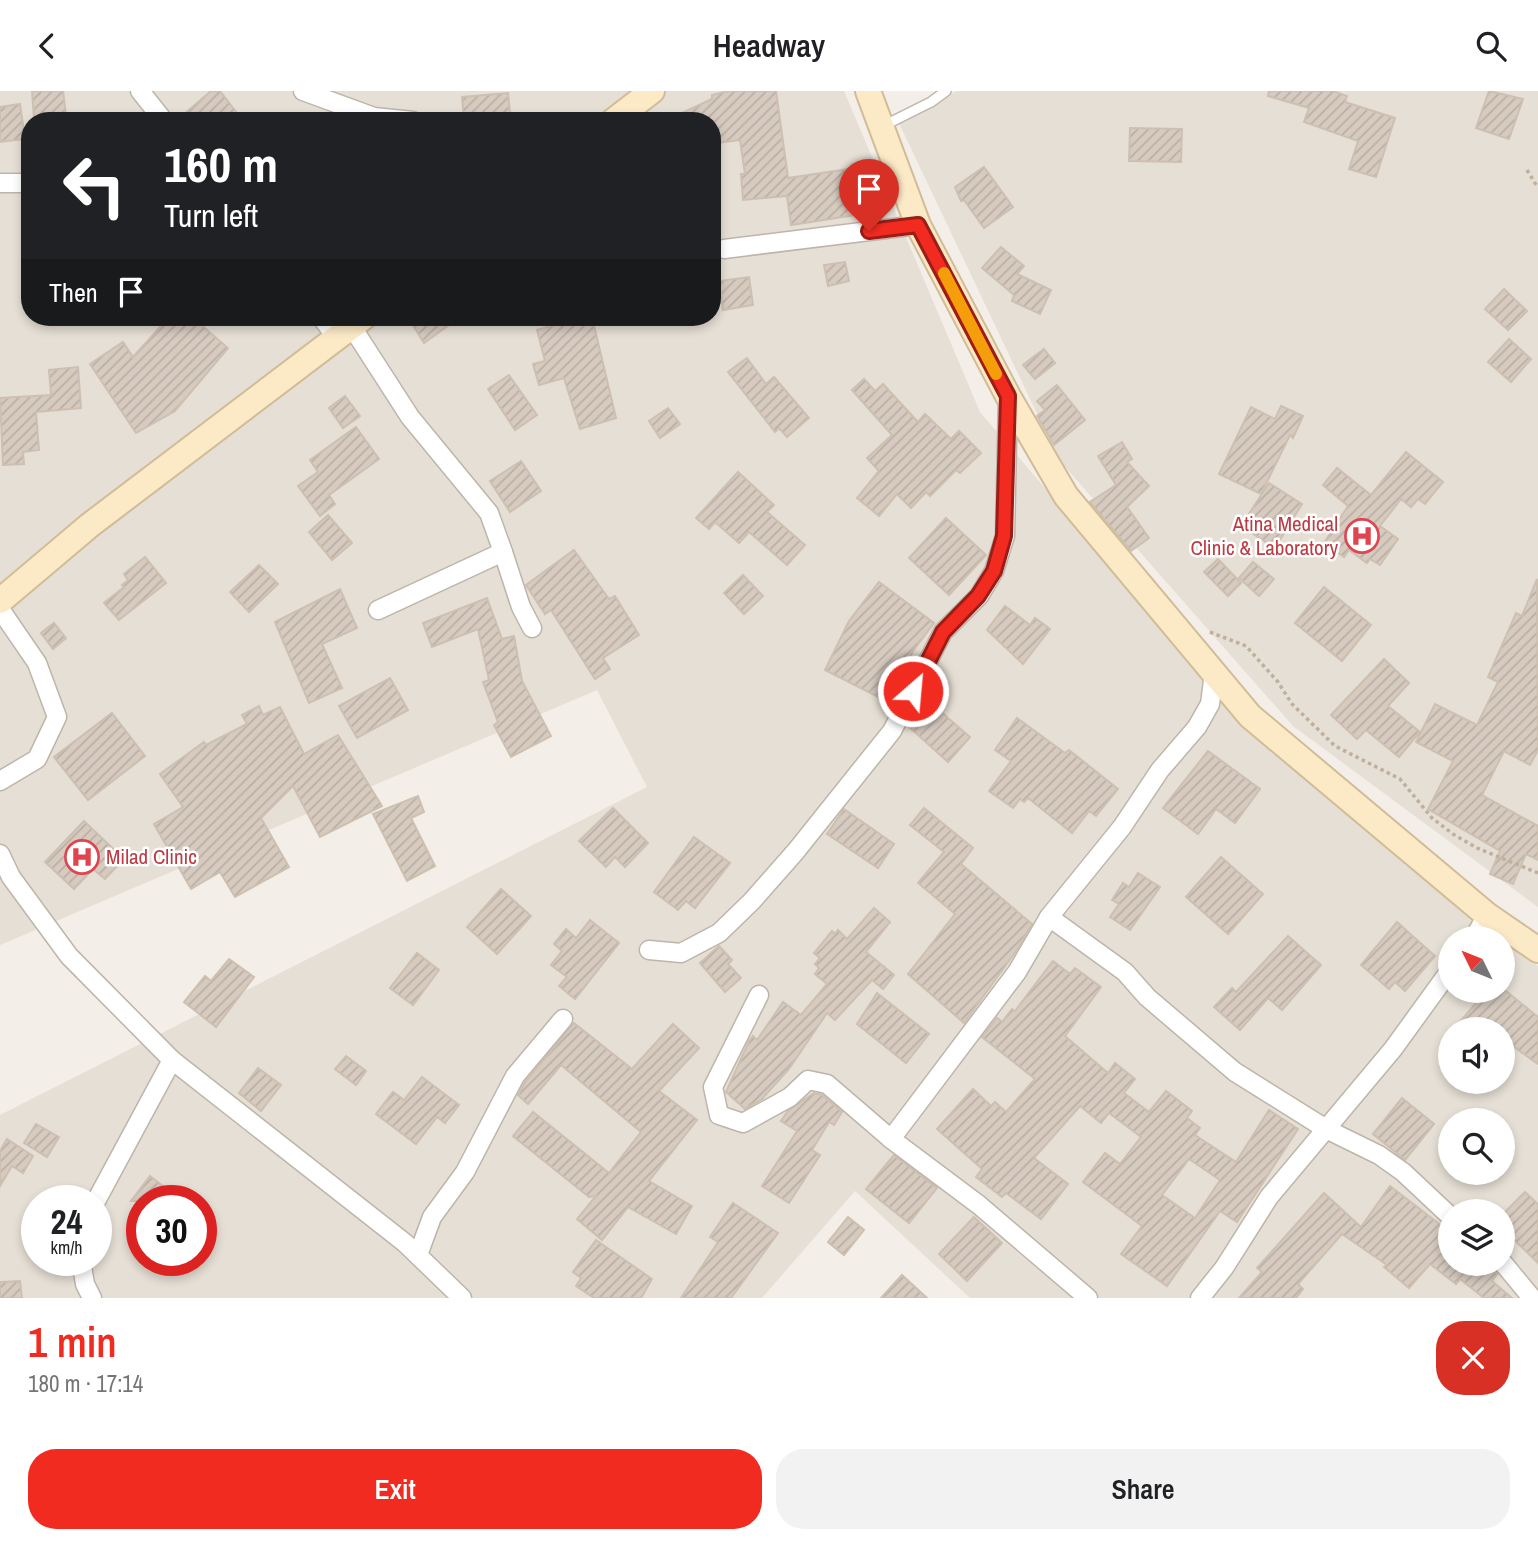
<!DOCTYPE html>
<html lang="en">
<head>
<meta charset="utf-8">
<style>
  :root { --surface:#fff; --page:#f2f2f2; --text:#202124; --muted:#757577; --accent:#f12b20 }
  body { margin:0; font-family:"Archivo Narrow",sans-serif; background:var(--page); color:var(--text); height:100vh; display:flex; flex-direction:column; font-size:26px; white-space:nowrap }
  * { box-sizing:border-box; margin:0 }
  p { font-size:23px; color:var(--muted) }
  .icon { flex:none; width:38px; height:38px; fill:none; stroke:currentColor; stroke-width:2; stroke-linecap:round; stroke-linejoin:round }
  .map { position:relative; height:1207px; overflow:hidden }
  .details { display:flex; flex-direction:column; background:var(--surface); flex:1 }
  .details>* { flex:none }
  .banner { position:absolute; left:21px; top:21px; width:700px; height:214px; border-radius:28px; box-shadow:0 4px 10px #0003; background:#202124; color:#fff; overflow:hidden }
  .needle { width:46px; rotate:313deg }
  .controls { position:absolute; left:1438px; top:835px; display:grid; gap:14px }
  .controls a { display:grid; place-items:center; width:77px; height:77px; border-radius:50%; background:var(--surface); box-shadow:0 4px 10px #0003; font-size:35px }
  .speed { position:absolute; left:21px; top:1094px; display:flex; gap:14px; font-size:35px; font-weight:700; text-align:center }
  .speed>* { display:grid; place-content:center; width:91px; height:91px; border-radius:50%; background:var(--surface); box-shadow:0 4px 10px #0003; line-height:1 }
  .speed small { font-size:18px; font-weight:400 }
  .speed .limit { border:10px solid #d22; background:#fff; color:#111 }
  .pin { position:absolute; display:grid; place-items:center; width:60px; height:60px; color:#fff; margin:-72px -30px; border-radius:50% 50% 50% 0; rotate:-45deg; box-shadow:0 0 7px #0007 }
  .pin .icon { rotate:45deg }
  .me { position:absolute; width:77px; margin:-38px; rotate:27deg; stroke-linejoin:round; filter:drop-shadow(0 0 5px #0008) }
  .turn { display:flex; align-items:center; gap:24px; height:147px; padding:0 28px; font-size:32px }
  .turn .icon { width:91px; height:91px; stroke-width:2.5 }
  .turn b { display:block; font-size:49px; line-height:60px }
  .then { display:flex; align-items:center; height:66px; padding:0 28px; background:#0003; gap:14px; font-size:26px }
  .round { display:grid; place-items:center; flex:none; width:74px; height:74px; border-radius:28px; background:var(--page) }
  .head { display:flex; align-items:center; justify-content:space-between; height:119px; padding:0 28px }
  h1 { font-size:42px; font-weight:600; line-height:52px; color:var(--accent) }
  .button { display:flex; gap:14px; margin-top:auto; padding:14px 28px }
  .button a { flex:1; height:80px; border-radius:28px; background:var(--accent); color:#fff; font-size:28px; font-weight:600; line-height:80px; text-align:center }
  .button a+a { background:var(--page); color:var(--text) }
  header { display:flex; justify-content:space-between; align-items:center; height:91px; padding:0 28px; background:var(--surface); font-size:32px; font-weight:600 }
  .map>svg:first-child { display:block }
</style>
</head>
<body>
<header><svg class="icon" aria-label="back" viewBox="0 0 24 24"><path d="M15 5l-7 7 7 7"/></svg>Headway<svg class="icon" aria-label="search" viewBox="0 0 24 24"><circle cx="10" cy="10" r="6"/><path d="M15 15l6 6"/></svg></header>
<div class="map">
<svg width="1538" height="1207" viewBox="0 0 1538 1207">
  <defs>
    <pattern id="building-hatch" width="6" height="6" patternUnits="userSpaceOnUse" patternTransform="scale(1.75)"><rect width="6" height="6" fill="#d7cbc0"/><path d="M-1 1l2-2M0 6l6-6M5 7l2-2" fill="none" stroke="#baafa6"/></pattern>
  </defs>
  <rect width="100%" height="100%" fill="#f3eee7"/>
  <!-- residential -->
  <g fill="#e6dfd5" fill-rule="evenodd">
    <path d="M 0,0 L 844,0 L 980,321 L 1256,644 L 1538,875 L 1538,1207 L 970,1207 L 855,1100 L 762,1207 L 0,1207 L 0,1024 L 647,696 L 597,599 L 0,854 ZM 30,30 L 712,30 L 712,226 L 30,226 ZM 1451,847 L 1503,847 L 1503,900 L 1451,900 ZM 1451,938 L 1503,938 L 1503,990 L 1451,990 ZM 1451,1029 L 1503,1029 L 1503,1082 L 1451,1082 ZM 37,1110 L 96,1110 L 96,1169 L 37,1169 ZM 142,1110 L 201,1110 L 201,1169 L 142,1169 ZM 1451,1120 L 1503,1120 L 1503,1172 L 1451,1172 Z"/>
    <path d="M 957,0 L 1538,0 L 1538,816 L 1293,635 L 1059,369 L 897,28 Z"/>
  </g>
  <!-- building -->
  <g fill="url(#building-hatch)" stroke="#cec0b0" stroke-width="2" fill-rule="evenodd">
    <path d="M 32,0 L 63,0 L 66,24 L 34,27 Z"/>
    <path d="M 211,0 L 220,0 L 243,30 L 176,30 Z"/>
    <path d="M 728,0 L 776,0 L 788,87 L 849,78 L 856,124 L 791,134 L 787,105 L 743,109 L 741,83 L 745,83 L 740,49 L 718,52 L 716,41 L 712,43 L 712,30 L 665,30 L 712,8 L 712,4 Z"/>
    <path d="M 1269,0 L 1333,0 L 1347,5 L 1345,11 L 1395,27 L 1376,86 L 1349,78 L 1358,50 L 1304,31 L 1309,17 L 1268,5 Z"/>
    <path d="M 1489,0 L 1523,8 L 1509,48 L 1476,37 Z"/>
    <path d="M 508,2 L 511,30 L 464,30 L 462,6 Z"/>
    <path d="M 20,13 L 25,48 L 0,51 L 0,16 Z"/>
    <path d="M 1130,37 L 1182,38 L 1181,71 L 1129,70 Z"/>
    <path d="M 984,76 L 1013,116 L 984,137 L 964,109 L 961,110 L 955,96 Z"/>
    <path d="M 1001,156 L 1024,175 L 1017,183 L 1051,199 L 1040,223 L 1012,210 L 1014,204 L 982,177 Z"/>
    <path d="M 845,171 L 849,190 L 828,195 L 824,174 Z"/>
    <path d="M 749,186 L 753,214 L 723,219 L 719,190 Z"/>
    <path d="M 1504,198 L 1527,220 L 1508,239 L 1485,218 Z"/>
    <path d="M 169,226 L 192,226 L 228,257 L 175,320 L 136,342 L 90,273 L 123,251 L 133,266 Z"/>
    <path d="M 408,226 L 460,226 L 424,252 Z"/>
    <path d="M 555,226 L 592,226 L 616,327 L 580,338 L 564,287 L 539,294 L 533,273 L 545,270 L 537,239 L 557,233 Z"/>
    <path d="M 1509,248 L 1531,268 L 1511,291 L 1488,271 Z"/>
    <path d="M 1044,258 L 1055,272 L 1035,288 L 1023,274 Z"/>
    <path d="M 747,267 L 766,293 L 774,286 L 809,327 L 787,346 L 779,337 L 775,341 L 728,281 Z"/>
    <path d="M 78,276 L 81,317 L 36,321 L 39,359 L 23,361 L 24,373 L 3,374 L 0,307 L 51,304 L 49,279 Z"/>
    <path d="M 509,284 L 537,324 L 515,339 L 488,298 Z"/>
    <path d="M 864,288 L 875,300 L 883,293 L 918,331 L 925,323 L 951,348 L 959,340 L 981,362 L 960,382 L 956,379 L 930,405 L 926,401 L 911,417 L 897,403 L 879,425 L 857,407 L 879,380 L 867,367 L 892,344 L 852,299 Z"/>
    <path d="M 1057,294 L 1085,329 L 1054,354 L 1037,325 L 1045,319 L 1037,310 Z"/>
    <path d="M 345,305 L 360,325 L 343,337 L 329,317 Z"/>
    <path d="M 1281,315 L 1303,325 L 1293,347 L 1290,344 L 1261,403 L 1219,383 L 1251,316 L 1275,328 Z"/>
    <path d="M 668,317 L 680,333 L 660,347 L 649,330 Z"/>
    <path d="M 356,336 L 379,368 L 329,404 L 335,413 L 320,425 L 298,395 L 318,381 L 310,369 Z"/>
    <path d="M 1122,351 L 1132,368 L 1127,371 L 1149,395 L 1127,416 L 1149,447 L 1131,460 L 1090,411 L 1116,394 L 1098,365 Z"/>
    <path d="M 1406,361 L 1443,391 L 1425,413 L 1418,408 L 1411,416 L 1401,408 L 1380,435 L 1398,448 L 1380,474 L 1370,468 L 1367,472 L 1349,459 L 1344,466 L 1324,452 L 1348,415 L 1323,394 L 1337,377 L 1371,404 Z"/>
    <path d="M 521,370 L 541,400 L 510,421 L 490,390 Z"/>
    <path d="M 738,381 L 774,414 L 767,421 L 805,454 L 787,474 L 749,441 L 739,452 L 715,431 L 709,438 L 696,427 Z"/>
    <path d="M 1269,392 L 1302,413 L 1275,457 L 1241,435 Z"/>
    <path d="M 328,424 L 352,452 L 332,469 L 309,441 Z"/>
    <path d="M 946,427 L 986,464 L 949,504 L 909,467 Z"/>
    <path d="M 574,459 L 609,508 L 615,505 L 639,544 L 603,567 L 610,578 L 595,588 L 551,519 L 545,523 L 526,494 Z"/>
    <path d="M 145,466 L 166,492 L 119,529 L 104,512 L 124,496 L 122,494 L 128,489 L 124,483 Z"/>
    <path d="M 1218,468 L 1241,492 L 1228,505 L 1204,481 Z"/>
    <path d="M 1253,471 L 1274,488 L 1259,505 L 1239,487 Z"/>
    <path d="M 259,474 L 278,493 L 249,521 L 230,501 Z"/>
    <path d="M 743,484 L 763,505 L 744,523 L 724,502 Z"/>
    <path d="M 1537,488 L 1538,659 L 1530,674 L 1504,660 L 1482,704 L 1538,735 L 1538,769 L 1526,763 L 1513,793 L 1490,783 L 1500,760 L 1428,718 L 1453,670 L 1416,651 L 1435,613 L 1477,634 L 1498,591 L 1488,586 L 1516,522 L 1522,525 Z"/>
    <path d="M 879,491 L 934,532 L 913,560 L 888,611 L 825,579 L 849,530 Z"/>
    <path d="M 1324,496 L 1371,534 L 1342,570 L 1295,532 Z"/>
    <path d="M 340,498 L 357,537 L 322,553 L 342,597 L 309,612 L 275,531 Z"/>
    <path d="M 487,507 L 502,548 L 514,545 L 522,590 L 551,645 L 511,666 L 494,634 L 498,631 L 483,591 L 489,589 L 478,538 L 432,556 L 423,532 Z"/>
    <path d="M 1005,515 L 1030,534 L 1035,527 L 1050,538 L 1023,573 L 987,539 Z"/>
    <path d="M 54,532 L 66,547 L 53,558 L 41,542 Z"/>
    <path d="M 1384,568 L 1409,592 L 1388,615 L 1420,641 L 1399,666 L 1366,639 L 1357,648 L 1331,624 Z"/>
    <path d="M 390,587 L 408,619 L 357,647 L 339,615 Z"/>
    <path d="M 931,612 L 970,646 L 948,671 L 909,636 Z"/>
    <path d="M 259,615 L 263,624 L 280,616 L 304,663 L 338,644 L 382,715 L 320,746 L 293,695 L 261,727 L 289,776 L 235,806 L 220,781 L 191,798 L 154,733 L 183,716 L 160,683 L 204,651 L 206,654 L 247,633 L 242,624 Z"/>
    <path d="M 112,622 L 145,665 L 88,709 L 54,666 Z"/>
    <path d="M 1017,627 L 1065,662 L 1069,659 L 1118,698 L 1096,725 L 1089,720 L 1072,742 L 1028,707 L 1024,711 L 1020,708 L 1013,717 L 989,700 L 1011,670 L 995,659 Z"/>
    <path d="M 1208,660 L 1260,698 L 1235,732 L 1216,718 L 1198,743 L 1163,717 Z"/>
    <path d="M 418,705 L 424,721 L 411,727 L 435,775 L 407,790 L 373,723 Z"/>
    <path d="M 613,717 L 648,752 L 625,776 L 615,766 L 606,776 L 579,750 Z"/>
    <path d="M 924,717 L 973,757 L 961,773 L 1032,833 L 1014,863 L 964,932 L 908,883 L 955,823 L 918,792 L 944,761 L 910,734 Z"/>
    <path d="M 844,718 L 894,753 L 878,777 L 827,743 Z"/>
    <path d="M 84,730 L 124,768 L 105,788 L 93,778 L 74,798 L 45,771 Z"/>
    <path d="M 694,746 L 730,772 L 695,817 L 686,810 L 678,819 L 654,801 Z"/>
    <path d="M 1221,766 L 1263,803 L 1228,843 L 1186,806 Z"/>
    <path d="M 1138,782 L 1160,796 L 1130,839 L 1110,826 L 1119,813 L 1112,809 L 1123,792 L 1129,796 Z"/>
    <path d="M 501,798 L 531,825 L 497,863 L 467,836 Z"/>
    <path d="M 874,817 L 890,831 L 866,861 L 894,884 L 883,898 L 872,889 L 835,929 L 827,922 L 789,978 L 762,1008 L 745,1018 L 726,1001 L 749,950 L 753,945 L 757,949 L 783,911 L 801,924 L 827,893 L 815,883 L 819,877 L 815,873 L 820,867 L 814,862 L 832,840 L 835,843 L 838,839 L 847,848 Z"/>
    <path d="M 590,829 L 619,852 L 575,908 L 559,895 L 567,886 L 551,874 L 562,860 L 554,853 L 566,838 L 576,847 Z"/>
    <path d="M 1397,831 L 1435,865 L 1405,900 L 1395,891 L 1389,898 L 1361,874 Z"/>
    <path d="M 1288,845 L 1321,874 L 1282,919 L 1268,907 L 1240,939 L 1214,916 L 1232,897 L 1236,901 Z"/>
    <path d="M 719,855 L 732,869 L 728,873 L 741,887 L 725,901 L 700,872 Z"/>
    <path d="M 417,862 L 439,879 L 413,914 L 390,897 Z"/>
    <path d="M 229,868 L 254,886 L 216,936 L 184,911 L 205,885 L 211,890 Z"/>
    <path d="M 1053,870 L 1070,883 L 1075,877 L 1101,896 L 1065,945 L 1108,982 L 1115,972 L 1135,988 L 1124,1002 L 1149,1021 L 1166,1000 L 1192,1020 L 1187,1027 L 1200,1037 L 1195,1044 L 1236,1071 L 1269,1019 L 1298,1038 L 1237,1131 L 1220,1120 L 1167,1195 L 1121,1163 L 1142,1135 L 1083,1091 L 1105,1062 L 1120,1073 L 1141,1046 L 1109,1022 L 1101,1032 L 1080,1015 L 1034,1067 L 1068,1093 L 1041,1128 L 1006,1102 L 1002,1106 L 976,1086 L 982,1078 L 937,1038 L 973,998 L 991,1015 L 995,1011 L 1006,1021 L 1035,988 L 982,946 L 997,927 L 1002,931 L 1012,918 L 1015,920 ZM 1189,1068 L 1220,1089 L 1195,1127 L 1162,1104 Z"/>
    <path d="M 1486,900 L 1506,900 L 1538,926 L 1538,973 L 1503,948 L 1503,938 L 1454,938 Z"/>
    <path d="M 877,902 L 929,943 L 906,972 L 857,933 Z"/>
    <path d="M 574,932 L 632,978 L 673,933 L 699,957 L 659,1000 L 697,1029 L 649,1090 L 692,1115 L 676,1143 L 628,1116 L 602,1149 L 577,1128 L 596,1105 L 589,1106 L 513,1045 L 533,1021 L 609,1082 L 641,1041 L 561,974 L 528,1013 L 518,1004 L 525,991 Z"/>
    <path d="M 346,965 L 366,980 L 356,994 L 335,978 Z"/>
    <path d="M 258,977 L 281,994 L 261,1020 L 239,1002 Z"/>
    <path d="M 422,986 L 459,1014 L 445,1032 L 437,1026 L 416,1053 L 376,1023 L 393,1001 L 404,1009 Z"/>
    <path d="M 814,1002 L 822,1004 L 842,1021 L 834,1034 L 829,1031 L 812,1059 L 820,1064 L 789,1112 L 762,1095 L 797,1040 L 781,1030 L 788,1020 Z"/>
    <path d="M 1402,1007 L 1434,1033 L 1405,1069 L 1373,1043 Z"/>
    <path d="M 36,1033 L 59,1046 L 47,1066 L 24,1052 Z"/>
    <path d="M 7,1048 L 33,1065 L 23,1082 L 12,1075 L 0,1095 L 0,1060 Z"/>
    <path d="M 894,1064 L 937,1097 L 909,1132 L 866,1098 Z"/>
    <path d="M 150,1085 L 182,1110 L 131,1110 Z"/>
    <path d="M 1390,1095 L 1451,1142 L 1451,1172 L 1492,1172 L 1497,1183 L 1492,1190 L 1512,1207 L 1484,1207 L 1460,1188 L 1456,1193 L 1430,1173 L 1409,1197 L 1384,1176 L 1387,1174 L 1342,1143 L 1298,1193 L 1303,1198 L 1296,1207 L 1239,1207 L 1262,1181 L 1257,1177 L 1324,1102 L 1361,1136 Z"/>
    <path d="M 1525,1101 L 1538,1113 L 1538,1172 L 1503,1138 L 1503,1123 Z"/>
    <path d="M 733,1112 L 778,1142 L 731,1207 L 681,1207 L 718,1151 L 710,1146 Z"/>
    <path d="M 848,1126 L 864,1139 L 844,1164 L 828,1151 Z"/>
    <path d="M 974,1126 L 1002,1152 L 967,1190 L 939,1163 Z"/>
    <path d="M 596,1149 L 652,1188 L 641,1207 L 594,1207 L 576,1195 L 581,1187 L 573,1181 Z"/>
    <path d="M 902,1184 L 927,1207 L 881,1207 Z"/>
    <path d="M 20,1190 L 22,1207 L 0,1207 L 0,1191 Z"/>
  </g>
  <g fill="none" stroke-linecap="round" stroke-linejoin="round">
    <!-- lane casing -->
    <g stroke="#beb5aa" stroke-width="12">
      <path id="lane" d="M 883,35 L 931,11 L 946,0"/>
    </g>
    <!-- street casing -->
    <g stroke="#beb5aa" stroke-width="21">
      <g id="street">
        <path d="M 140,0 L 164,30"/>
        <path d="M 303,0 L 374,26 L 413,30"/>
        <path d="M 0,92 L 30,92"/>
        <path d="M 724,158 L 918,134"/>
        <path d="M 321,226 L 337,247"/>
        <path d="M 352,236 L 410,326 L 489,422 L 503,461 L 378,519"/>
        <path d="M 503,461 L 521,516 L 532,537"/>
        <path d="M 0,518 L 37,572 L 57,626 L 37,668 L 0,690"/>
        <path d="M 0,763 L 11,786 L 69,865 L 172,969 L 405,1152 L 462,1207"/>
        <path d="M 1474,847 L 1487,824"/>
        <path d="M 649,859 L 681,862 L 719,842 L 752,810 L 796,760 L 892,640 L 943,541 L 979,505 L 994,480 L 1005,445 L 1008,305"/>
        <path d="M 1451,878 L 1393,958 L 1326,1038 L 1379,1064 L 1403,1081 L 1451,1126"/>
        <path d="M 759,904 L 713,996 L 719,1024 L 743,1032 L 790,1006 L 808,989 L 827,993 L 891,1048 L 979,1114 L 1088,1207"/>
        <path d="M 891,1048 L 1017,881 L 1049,826"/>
        <path d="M 96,1110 L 172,969"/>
        <path d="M 418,1164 L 432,1126 L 465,1081 L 515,985 L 563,928"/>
        <path d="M 81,1169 L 85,1193 L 92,1207"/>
        <path d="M 1503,1172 L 1532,1207"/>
        <path d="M 1200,1207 L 1224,1177 L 1269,1106 L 1326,1038 L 1235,981 L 1147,906 L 1125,881 L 1049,826 L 1122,736 L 1160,679 L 1197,636 L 1210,613 L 1214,582"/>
      </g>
    </g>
    <!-- secondary casing -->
    <g stroke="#d1bc98" stroke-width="28">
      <g id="secondary">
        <path d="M 868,0 L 918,134 L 1008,305 L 1066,405 L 1250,625 L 1487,824 L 1538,859"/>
        <path d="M 613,30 L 652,0"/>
        <path d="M 0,510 L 90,434 L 364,226"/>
      </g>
    </g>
    <!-- path -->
    <g stroke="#bfaf9b" stroke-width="3.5" stroke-dasharray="3.5 3.5" stroke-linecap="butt">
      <path d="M 1527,79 L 1538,97"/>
      <path d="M 1210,541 L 1246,555 L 1278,591 L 1292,613 L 1335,655 L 1400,688 L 1432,727 L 1453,743 L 1477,757 L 1538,782"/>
    </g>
    <!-- lane -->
    <use href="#lane" stroke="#fff" stroke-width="9"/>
    <!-- street -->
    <use href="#street" stroke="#fff" stroke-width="18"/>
    <!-- secondary -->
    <use href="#secondary" stroke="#fceac7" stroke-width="24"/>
  </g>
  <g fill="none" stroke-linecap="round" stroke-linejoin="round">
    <!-- route casing -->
    <g stroke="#9d1c15" stroke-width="18">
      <path id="route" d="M 869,140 L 918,134 L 1008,305 L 1004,445 L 994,480 L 978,505 L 943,541 L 913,600"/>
    </g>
    <!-- route -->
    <use href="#route" stroke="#f12b20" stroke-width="12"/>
    <!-- slow -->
    <path stroke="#f59e0b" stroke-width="12" d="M 944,182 L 996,283"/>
  </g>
  <!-- icons -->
  <defs>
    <g id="hospital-ring" transform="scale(1.75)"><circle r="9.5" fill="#fff" stroke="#e0444e" stroke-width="1.5"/><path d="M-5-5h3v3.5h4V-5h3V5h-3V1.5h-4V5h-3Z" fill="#e0444e"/></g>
  </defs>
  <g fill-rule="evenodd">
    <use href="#hospital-ring" x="1362" y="445"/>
    <use href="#hospital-ring" x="82" y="766"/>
  </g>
  <g text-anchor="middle" stroke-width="5" stroke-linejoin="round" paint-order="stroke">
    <!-- health labels -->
    <g font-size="21" fill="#be3a42" stroke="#fff" text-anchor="end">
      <text x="1338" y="440">Atina Medical<tspan x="1338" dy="24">Clinic &amp; Laboratory</tspan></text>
      <text x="106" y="773" text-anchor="start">Milad Clinic</text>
    </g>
  </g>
</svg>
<div class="controls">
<a><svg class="needle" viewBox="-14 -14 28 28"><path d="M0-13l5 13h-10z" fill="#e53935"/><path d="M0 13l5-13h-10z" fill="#757577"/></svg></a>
<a><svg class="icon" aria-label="sound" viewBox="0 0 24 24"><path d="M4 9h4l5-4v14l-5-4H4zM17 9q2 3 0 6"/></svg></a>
<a><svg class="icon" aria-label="search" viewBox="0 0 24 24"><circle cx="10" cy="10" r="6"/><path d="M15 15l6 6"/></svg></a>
<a><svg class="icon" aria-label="layers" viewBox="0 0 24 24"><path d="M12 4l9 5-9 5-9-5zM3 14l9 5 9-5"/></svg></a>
</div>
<div class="speed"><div>24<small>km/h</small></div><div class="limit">30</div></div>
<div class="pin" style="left:869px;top:140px;background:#d93025"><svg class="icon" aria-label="arrive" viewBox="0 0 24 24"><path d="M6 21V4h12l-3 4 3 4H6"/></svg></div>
<svg class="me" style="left:913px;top:600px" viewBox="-20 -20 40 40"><circle r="17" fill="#f12b20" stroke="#fff" stroke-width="3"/><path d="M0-11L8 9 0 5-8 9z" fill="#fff"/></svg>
<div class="banner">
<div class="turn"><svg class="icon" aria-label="left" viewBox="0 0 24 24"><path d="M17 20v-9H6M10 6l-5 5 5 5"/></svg><div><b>160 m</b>Turn left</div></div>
<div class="then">Then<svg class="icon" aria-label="arrive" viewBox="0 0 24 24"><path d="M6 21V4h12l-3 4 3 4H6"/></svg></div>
</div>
</div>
<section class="details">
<div class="head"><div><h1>1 min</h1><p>180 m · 17:14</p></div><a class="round" style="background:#d93025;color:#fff"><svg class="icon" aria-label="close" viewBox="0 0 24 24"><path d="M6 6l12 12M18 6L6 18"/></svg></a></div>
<div class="button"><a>Exit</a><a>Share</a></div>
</section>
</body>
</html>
